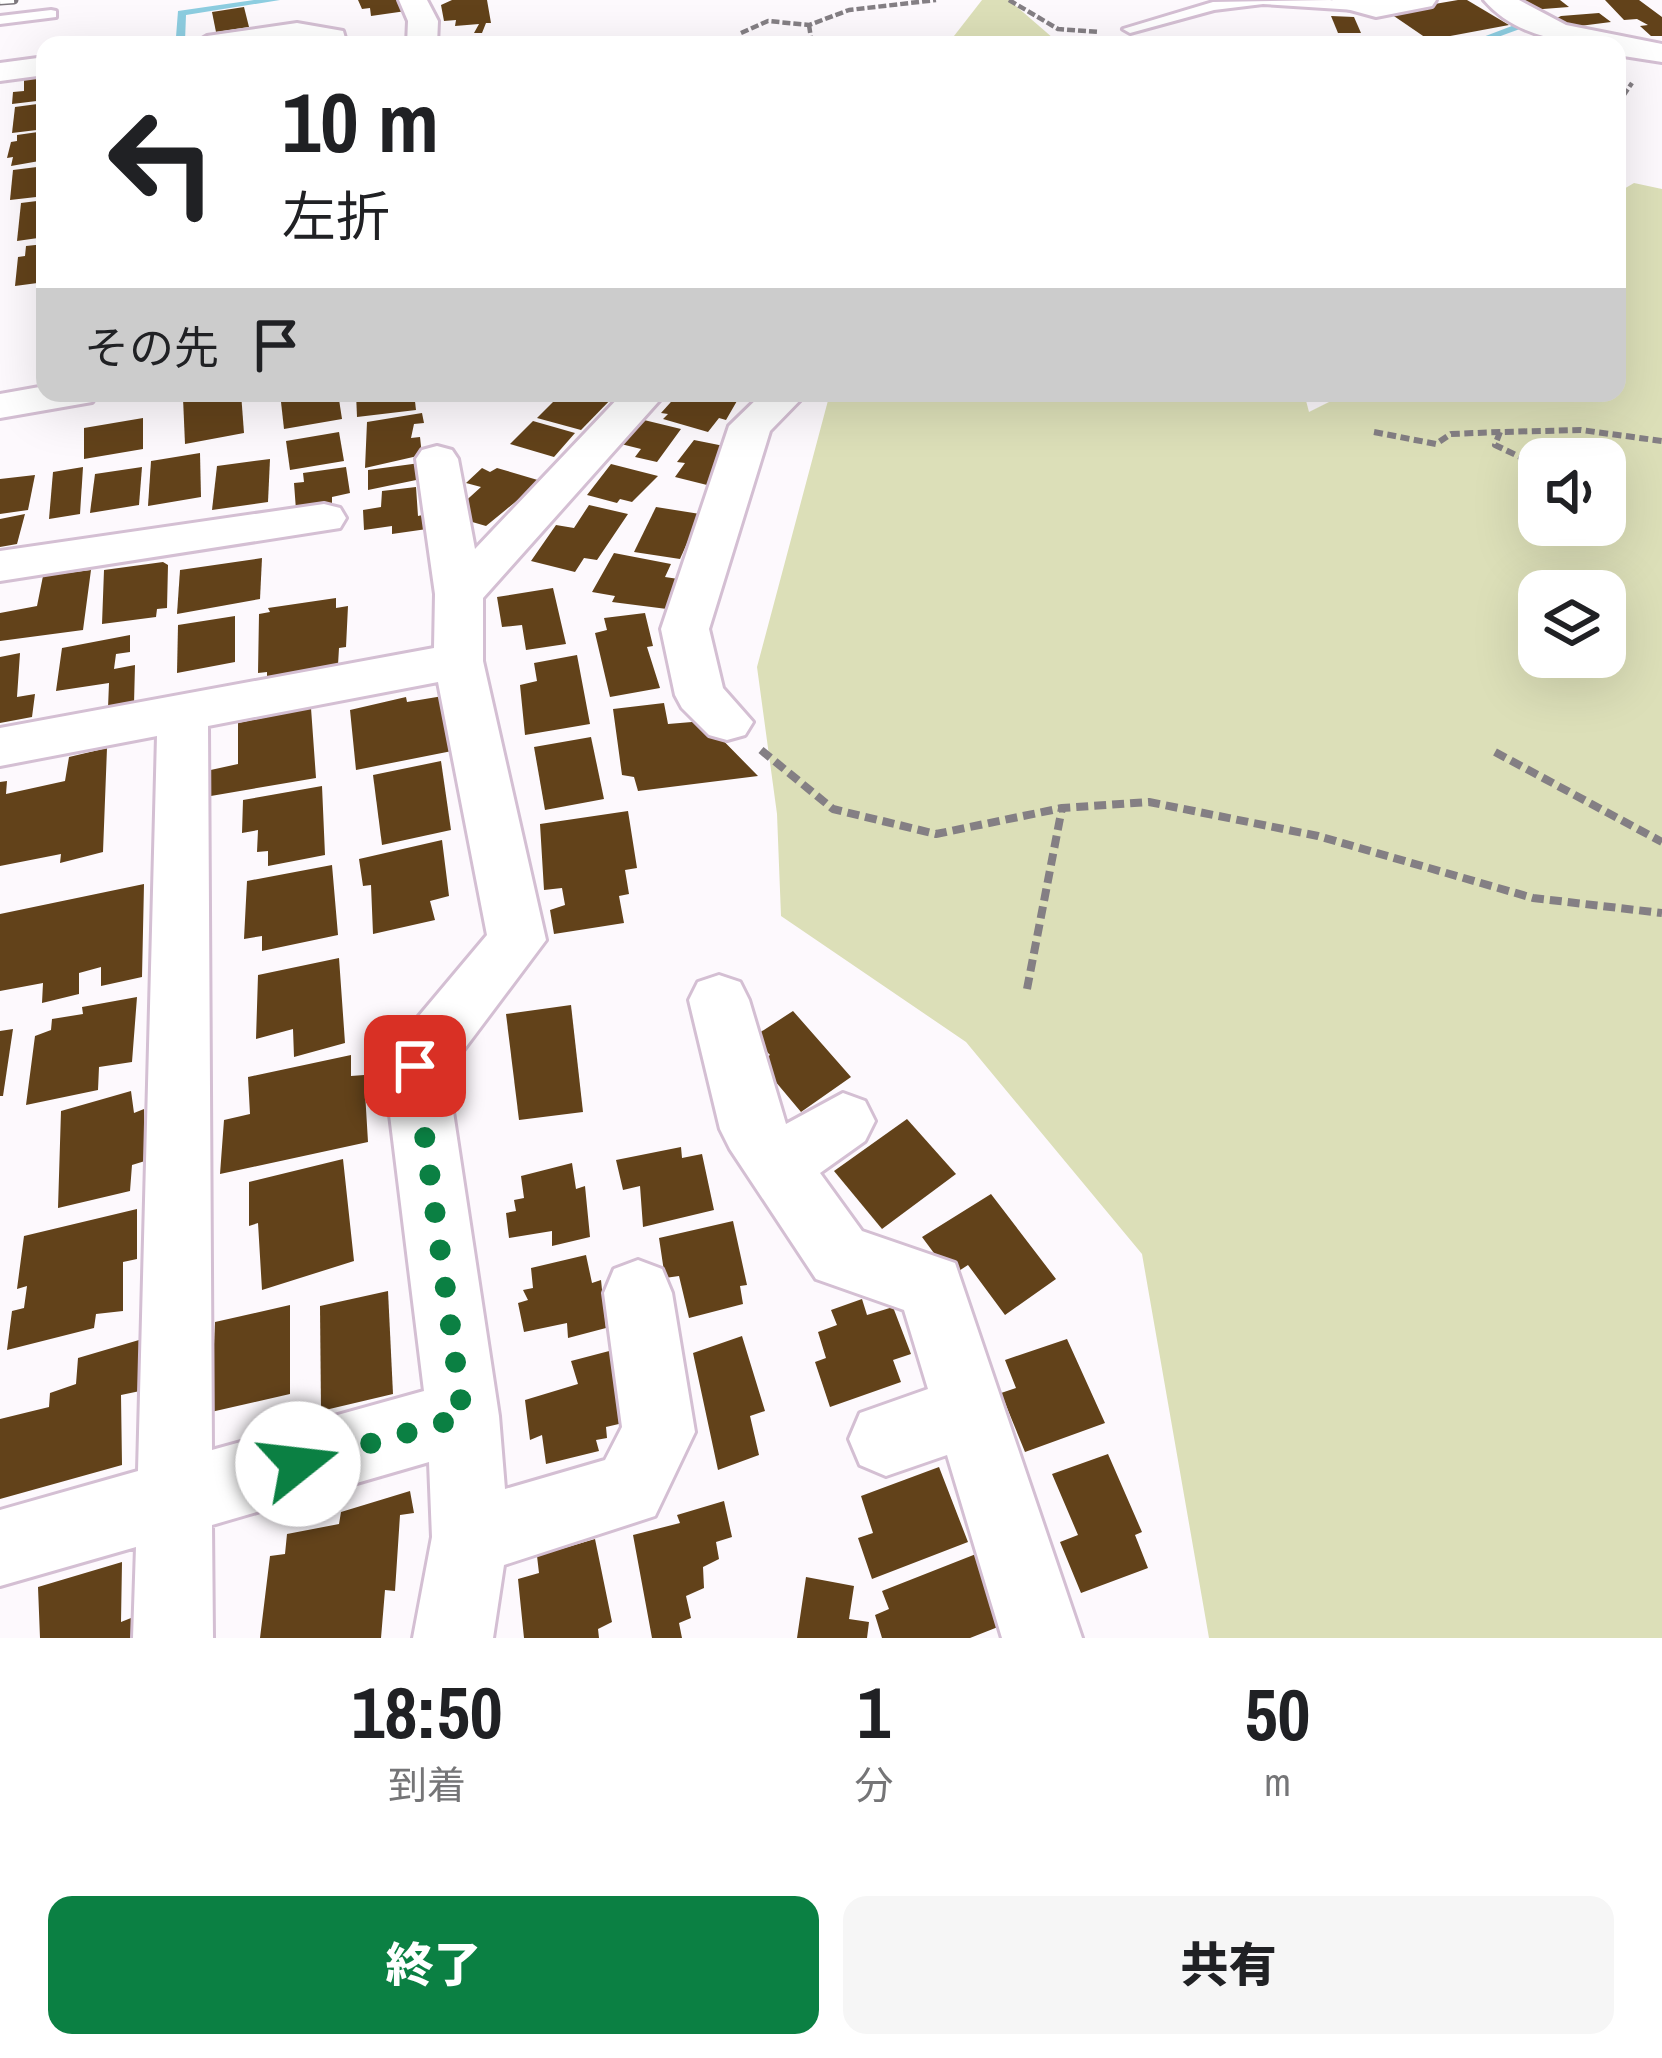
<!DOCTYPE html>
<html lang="ja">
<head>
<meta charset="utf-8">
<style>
  :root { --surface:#fff; --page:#f6f6f6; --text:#202124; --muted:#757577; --accent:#0b8043 }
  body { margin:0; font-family:"Archivo Narrow","Noto Sans JP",sans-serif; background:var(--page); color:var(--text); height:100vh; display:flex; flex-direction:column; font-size:45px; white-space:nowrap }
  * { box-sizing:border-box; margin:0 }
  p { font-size:39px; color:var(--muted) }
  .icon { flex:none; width:66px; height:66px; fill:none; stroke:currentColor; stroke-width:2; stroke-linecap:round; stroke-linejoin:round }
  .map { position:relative; height:1638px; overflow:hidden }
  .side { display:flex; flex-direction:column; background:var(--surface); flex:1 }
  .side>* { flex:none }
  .top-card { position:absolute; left:36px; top:36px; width:1590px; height:366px; border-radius:24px; box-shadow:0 12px 48px #0002; background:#fff; color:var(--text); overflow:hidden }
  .tools { position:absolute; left:1518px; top:438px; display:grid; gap:24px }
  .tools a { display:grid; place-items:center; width:108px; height:108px; border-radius:24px; background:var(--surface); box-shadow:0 12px 48px #0002; font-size:60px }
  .pin { position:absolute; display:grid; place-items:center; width:102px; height:102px; color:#fff; margin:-51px; border-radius:24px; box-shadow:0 6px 18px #0006 }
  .me { position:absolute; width:132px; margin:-66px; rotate:74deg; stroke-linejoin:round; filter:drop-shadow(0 0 9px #0008) }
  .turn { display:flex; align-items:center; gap:42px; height:252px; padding:0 48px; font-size:54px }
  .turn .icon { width:156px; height:156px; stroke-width:2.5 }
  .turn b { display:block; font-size:84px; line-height:102px }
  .then { display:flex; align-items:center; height:114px; padding:0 48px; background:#0003; gap:24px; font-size:45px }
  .eta { display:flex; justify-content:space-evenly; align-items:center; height:204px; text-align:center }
  .eta b { font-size:72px; font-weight:800; line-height:84px }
  .action { display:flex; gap:24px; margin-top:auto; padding:24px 48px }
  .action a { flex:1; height:138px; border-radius:24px; background:var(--accent); color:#fff; font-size:48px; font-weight:800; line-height:138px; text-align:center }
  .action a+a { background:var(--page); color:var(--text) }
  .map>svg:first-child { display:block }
</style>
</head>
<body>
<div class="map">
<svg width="1662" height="1638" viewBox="0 0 1662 1638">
  <rect width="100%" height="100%" fill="#fdf9fd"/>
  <!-- green -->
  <g fill="#dcdfb8" fill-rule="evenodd">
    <path d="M 982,0 L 1009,0 L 1061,45 L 947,45 Z"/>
    <path d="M 1634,183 L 1662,189 L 1662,1638 L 1209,1638 L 1142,1254 L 966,1042 L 781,916 L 777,814 L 757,667 L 830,393 L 1304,393 L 1309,412 L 1347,393 L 1617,393 L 1617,193 ZM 1605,459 L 1605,525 L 1539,525 L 1539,459 ZM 1605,591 L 1605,657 L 1539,657 L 1539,591 Z"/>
  </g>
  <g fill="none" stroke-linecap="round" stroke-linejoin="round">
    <!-- stream -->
    <g fill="#8dcde0" fill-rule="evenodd">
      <path d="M 254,0 L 280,0 L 186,15 L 185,41 L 133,45 L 176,37 L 178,11 Z"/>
      <path d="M 1525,21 L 1530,24 L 1528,26 L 1476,45 L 1462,45 Z"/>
    </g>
  </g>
  <!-- building -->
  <g fill="#62421a">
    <path d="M 358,0 L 401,0 L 406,11 L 371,16 L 370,8 L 362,9 Z"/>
    <path d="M 452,0 L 487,0 L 491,23 L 486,23 L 482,33 L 474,33 L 479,24 L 455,26 L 456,20 L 444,21 L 441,5 Z"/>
    <path d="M 1458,0 L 1467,0 L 1509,25 L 1429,40 L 1388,12 Z"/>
    <path d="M 1518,0 L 1560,0 L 1569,7 L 1530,10 Z"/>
    <path d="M 1605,0 L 1639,0 L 1662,17 L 1662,36 L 1651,36 L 1640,26 L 1648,25 L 1637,19 L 1624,20 Z"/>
    <path d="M 244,7 L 249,27 L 216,32 L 212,12 Z"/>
    <path d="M 1599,13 L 1611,22 L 1564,28 L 1557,22 L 1562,22 L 1557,18 L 1561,16 Z"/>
    <path d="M 1331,16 L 1354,17 L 1361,33 L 1338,33 Z"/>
    <path d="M 45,77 L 45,100 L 12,104 L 13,92 L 24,91 L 24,79 Z"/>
    <path d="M 45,103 L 45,129 L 12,133 L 15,107 Z"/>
    <path d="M 45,131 L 45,160 L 11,166 L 13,157 L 7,158 L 11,142 L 17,141 L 17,135 Z"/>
    <path d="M 45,166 L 45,196 L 10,200 L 13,170 Z"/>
    <path d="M 45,200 L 45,237 L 17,241 L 21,203 Z"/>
    <path d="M 45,244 L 45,282 L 15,286 L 18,257 L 25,256 L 26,246 Z"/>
    <path d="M 211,393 L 241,393 L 244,433 L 185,444 L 183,398 Z"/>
    <path d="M 280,393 L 338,393 L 342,419 L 284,429 Z"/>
    <path d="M 356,393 L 414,393 L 416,410 L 357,417 Z"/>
    <path d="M 562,393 L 617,393 L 581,430 L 537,418 Z"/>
    <path d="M 679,393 L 736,393 L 741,394 L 726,420 L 719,418 L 708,432 L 663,419 L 668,414 L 661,413 Z"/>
    <path d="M 422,413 L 424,423 L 414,424 L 411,438 L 420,437 L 422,455 L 365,468 L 367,422 Z"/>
    <path d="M 143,418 L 143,449 L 84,459 L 84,428 Z"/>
    <path d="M 644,420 L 681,429 L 657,462 L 635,457 L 641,449 L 621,444 Z"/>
    <path d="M 533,421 L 575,433 L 554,457 L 510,444 Z"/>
    <path d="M 339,432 L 344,461 L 290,470 L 286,441 Z"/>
    <path d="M 694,440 L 729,447 L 707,485 L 675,477 L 685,463 L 677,462 Z"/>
    <path d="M 200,453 L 201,497 L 148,506 L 151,461 Z"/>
    <path d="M 270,459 L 268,502 L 212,510 L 217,466 Z"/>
    <path d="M 420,463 L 421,479 L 368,490 L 368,470 Z"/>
    <path d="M 611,464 L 658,476 L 632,502 L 620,499 L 617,503 L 587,495 Z"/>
    <path d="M 83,467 L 80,514 L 49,519 L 53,472 Z"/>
    <path d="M 142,467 L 139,505 L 90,513 L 95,474 Z"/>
    <path d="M 346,467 L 350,493 L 332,497 L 332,504 L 296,510 L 294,483 L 304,482 L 303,473 Z"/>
    <path d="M 482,468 L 490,472 L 497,468 L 541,481 L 486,526 L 462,519 L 460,506 L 481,487 L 466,483 Z"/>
    <path d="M 35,475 L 28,510 L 0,514 L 0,479 Z"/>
    <path d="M 416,487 L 418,516 L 427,514 L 427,529 L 392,534 L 392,526 L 364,530 L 363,510 L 381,507 L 382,491 Z"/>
    <path d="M 589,505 L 628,514 L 597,560 L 584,558 L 575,572 L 531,561 L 556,525 L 574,528 Z"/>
    <path d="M 656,507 L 700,514 L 680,559 L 634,552 Z"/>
    <path d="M 25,514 L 17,544 L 0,547 L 0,519 Z"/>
    <path d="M 614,553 L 671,564 L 665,577 L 685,580 L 667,609 L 612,602 L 615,596 L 592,592 Z"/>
    <path d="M 262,558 L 260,599 L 177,614 L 180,570 Z"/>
    <path d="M 163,562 L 168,565 L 167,608 L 157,609 L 156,617 L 102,624 L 104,570 Z"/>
    <path d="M 91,570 L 83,630 L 0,641 L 0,613 L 37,606 L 43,576 Z"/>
    <path d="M 553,588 L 566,644 L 526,650 L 522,625 L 502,627 L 497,597 Z"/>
    <path d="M 336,598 L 336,608 L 348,606 L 346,647 L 339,648 L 338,665 L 267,677 L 267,672 L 258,673 L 259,614 L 270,612 L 268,608 Z"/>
    <path d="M 645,613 L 653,646 L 647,647 L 660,688 L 610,697 L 595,633 L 607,630 L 604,618 Z"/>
    <path d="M 235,616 L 235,662 L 177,673 L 178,625 Z"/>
    <path d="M 130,635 L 130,652 L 116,654 L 114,669 L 135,665 L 134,704 L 108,708 L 109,683 L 56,691 L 62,648 Z"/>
    <path d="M 20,653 L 17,697 L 35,694 L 32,717 L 0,723 L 0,657 Z"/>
    <path d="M 577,655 L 590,724 L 525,735 L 520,685 L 537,681 L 534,663 Z"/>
    <path d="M 443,696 L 452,751 L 356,770 L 350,710 L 406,697 L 407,702 Z"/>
    <path d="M 664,703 L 668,724 L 704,721 L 758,776 L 638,791 L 634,777 L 622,775 L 613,709 Z"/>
    <path d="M 311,708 L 316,778 L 205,797 L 206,771 L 238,764 L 238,723 Z"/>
    <path d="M 591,737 L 604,799 L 545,810 L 534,747 Z"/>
    <path d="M 107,748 L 103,852 L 60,863 L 61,854 L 0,866 L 0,782 L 7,781 L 6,794 L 65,781 L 69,757 Z"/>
    <path d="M 441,761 L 451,830 L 382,845 L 373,775 Z"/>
    <path d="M 322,786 L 325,855 L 268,866 L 268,851 L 257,852 L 258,830 L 242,833 L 243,800 Z"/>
    <path d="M 628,811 L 637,868 L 625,870 L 629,894 L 619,896 L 624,923 L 554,934 L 550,910 L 565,905 L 562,888 L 544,890 L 540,824 Z"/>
    <path d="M 442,840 L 449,896 L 430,901 L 435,920 L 373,934 L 371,885 L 363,886 L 359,859 Z"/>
    <path d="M 332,865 L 338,935 L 262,951 L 262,936 L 244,939 L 247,881 Z"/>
    <path d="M 144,884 L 142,977 L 101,986 L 101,967 L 79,973 L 79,994 L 42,1003 L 43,983 L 0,991 L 0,914 Z"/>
    <path d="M 339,958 L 345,1043 L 294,1057 L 293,1029 L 256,1039 L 258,975 Z"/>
    <path d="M 137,997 L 132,1062 L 99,1067 L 98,1090 L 26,1105 L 35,1036 L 51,1030 L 52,1019 L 83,1014 L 82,1007 Z"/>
    <path d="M 571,1005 L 583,1112 L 519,1120 L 506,1014 Z"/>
    <path d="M 793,1011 L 851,1077 L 801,1112 L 759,1062 L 770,1055 L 753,1037 Z"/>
    <path d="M 13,1029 L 3,1096 L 0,1096 L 0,1031 Z"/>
    <path d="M 351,1055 L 351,1076 L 364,1075 L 368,1142 L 220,1174 L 224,1120 L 250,1114 L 248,1077 Z"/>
    <path d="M 131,1091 L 134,1113 L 144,1109 L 145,1161 L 132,1165 L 130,1191 L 58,1208 L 61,1111 Z"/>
    <path d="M 907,1119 L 956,1174 L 882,1229 L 834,1171 Z"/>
    <path d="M 681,1147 L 682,1158 L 702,1154 L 714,1210 L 643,1227 L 640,1186 L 623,1190 L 616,1160 Z"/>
    <path d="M 343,1159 L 354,1261 L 262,1290 L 258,1223 L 249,1226 L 249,1182 Z"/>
    <path d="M 572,1163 L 576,1189 L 585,1186 L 590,1237 L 552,1246 L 552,1231 L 509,1238 L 506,1213 L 516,1211 L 514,1200 L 524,1198 L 521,1176 Z"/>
    <path d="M 991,1194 L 1056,1279 L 1005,1315 L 968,1265 L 951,1276 L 922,1237 Z"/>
    <path d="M 137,1209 L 137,1259 L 123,1262 L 123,1311 L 96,1314 L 94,1328 L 7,1350 L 12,1311 L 24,1308 L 27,1286 L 17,1289 L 24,1236 Z"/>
    <path d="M 733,1221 L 747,1285 L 740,1286 L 743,1304 L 689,1318 L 679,1276 L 665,1278 L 659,1238 Z"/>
    <path d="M 586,1255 L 592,1283 L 601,1280 L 606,1328 L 568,1338 L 567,1323 L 524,1332 L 518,1303 L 528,1300 L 523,1290 L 533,1288 L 531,1268 Z"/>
    <path d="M 388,1291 L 393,1394 L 321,1411 L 320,1306 Z"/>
    <path d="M 862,1299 L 867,1315 L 893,1307 L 911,1354 L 893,1360 L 901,1382 L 830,1407 L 815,1362 L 826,1358 L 818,1332 L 837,1325 L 831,1310 Z"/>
    <path d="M 290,1305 L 290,1394 L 211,1412 L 215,1322 Z"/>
    <path d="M 742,1336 L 765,1411 L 750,1416 L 759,1455 L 718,1470 L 693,1353 Z"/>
    <path d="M 1067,1339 L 1105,1423 L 1025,1452 L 1001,1393 L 1016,1388 L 1005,1360 Z"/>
    <path d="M 139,1340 L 140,1391 L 121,1395 L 122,1465 L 0,1499 L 0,1419 L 49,1407 L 50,1393 L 76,1384 L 78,1358 Z"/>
    <path d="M 613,1350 L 623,1423 L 606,1427 L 607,1438 L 596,1440 L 599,1451 L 546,1464 L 542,1435 L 530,1440 L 525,1400 L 578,1384 L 571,1361 Z"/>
    <path d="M 1108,1454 L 1142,1532 L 1135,1535 L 1148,1568 L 1081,1593 L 1060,1542 L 1078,1535 L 1052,1474 Z"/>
    <path d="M 939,1467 L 968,1542 L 872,1579 L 858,1538 L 873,1533 L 861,1496 Z"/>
    <path d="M 410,1491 L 414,1513 L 400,1515 L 395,1591 L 385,1590 L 381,1638 L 260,1638 L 270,1556 L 285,1554 L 287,1534 L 339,1524 L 341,1512 Z"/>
    <path d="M 724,1501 L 732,1537 L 716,1542 L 719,1559 L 703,1567 L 704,1588 L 686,1596 L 691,1618 L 679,1623 L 682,1638 L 652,1638 L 633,1535 L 680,1523 L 677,1515 Z"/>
    <path d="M 595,1539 L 612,1622 L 598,1629 L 599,1638 L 524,1638 L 518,1579 L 539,1573 L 537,1556 Z"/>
    <path d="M 976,1554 L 1003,1625 L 970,1638 L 882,1638 L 875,1615 L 889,1609 L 882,1591 Z"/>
    <path d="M 122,1562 L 121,1622 L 131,1618 L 131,1638 L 40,1638 L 38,1587 Z"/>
    <path d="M 806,1577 L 854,1586 L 849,1619 L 869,1622 L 867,1638 L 797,1638 Z"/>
  </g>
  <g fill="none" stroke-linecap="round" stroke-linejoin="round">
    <!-- lane casing -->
    <g stroke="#d4bfd3" stroke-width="6">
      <g id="lane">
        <path d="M 1330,0 L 1362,6 L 1355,10 L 1263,4 L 1214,10 L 1130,33 L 1123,29 L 1213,2 Z"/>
        <path d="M 51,10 L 56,11 L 56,17 L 0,24 L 0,16 Z"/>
      </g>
    </g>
    <!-- street casing -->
    <g stroke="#d4bfd3" stroke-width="6">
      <g id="street">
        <path d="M 399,0 L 427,0 L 438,21 L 437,45 L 407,45 L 408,21 Z"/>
        <path d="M 1332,0 L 1436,0 L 1432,6 L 1376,17 L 1336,6 Z"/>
        <path d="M 1484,0 L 1519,0 L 1566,25 L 1662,44 L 1662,62 L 1617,55 L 1617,45 C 1571,45 1516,38 1484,0 Z"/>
        <path d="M 297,23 L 343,31 L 347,45 L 297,41 L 192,45 L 207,36 Z"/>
        <path d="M 45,57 L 45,75 L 0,81 L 0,63 Z"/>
        <path d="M 45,386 L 45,393 L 98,393 L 92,402 L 0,418 L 0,394 Z"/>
        <path d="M 623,393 L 666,393 L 483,598 L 483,661 L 546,940 L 447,1072 L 499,1416 L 505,1489 L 605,1460 L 622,1427 L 604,1293 L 614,1269 L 638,1260 L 662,1269 L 672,1293 L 695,1432 L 655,1516 L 504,1565 L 493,1638 L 413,1638 L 432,1537 L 429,1462 L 212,1525 L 213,1638 L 133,1638 L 136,1547 L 0,1586 L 0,1510 L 138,1471 L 157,736 L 0,766 L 0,728 L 434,648 L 435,594 L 416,459 L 422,450 L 437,446 L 452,450 L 458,459 L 475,549 ZM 438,682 L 487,935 L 393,1047 L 384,1066 L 424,1391 L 212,1450 L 208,726 Z"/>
        <path d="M 763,393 L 807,393 L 770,431 L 709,629 L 723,688 L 753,722 L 745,735 L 727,740 L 709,735 L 682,708 L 675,695 L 661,629 L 729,426 Z"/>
        <path d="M 324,504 L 340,508 L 346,518 L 340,528 L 0,581 L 0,551 Z"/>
        <path d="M 719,975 L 740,982 L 749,1000 L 786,1124 L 843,1093 L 865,1101 L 875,1121 L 865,1141 L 820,1173 L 862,1231 L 955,1263 L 1082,1638 L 1002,1638 L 947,1455 L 886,1476 L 860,1465 L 849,1439 L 860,1413 L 928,1389 L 904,1310 L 816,1279 L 730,1149 L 720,1129 L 689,1000 L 698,982 Z"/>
      </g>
    </g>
    <!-- path-far2 -->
    <g stroke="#847f84" stroke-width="4.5" stroke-dasharray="8 3" stroke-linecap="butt">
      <path d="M 1009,0 L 1058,29 L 1099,32"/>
      <path d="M 809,25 L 812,45"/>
      <path d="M 741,33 L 768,21 L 809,25 L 849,10 L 936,0"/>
      <path d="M 1617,105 L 1632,83"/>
    </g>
    <!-- path-far1 -->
    <g stroke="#847f84" stroke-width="6" stroke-dasharray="9 4.5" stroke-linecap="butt">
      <path d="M 1374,432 L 1436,444 L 1451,434 L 1500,432"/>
      <path d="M 1539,466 L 1495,445 L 1500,432 L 1581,430 L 1662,441"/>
      <path d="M 1605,498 L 1624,507"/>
    </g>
    <!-- path -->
    <g stroke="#847f84" stroke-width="8" stroke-dasharray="12 6" stroke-linecap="butt">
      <path d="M 761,750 L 833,809 L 936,834 L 1062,808 L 1149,802 L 1318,836 L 1533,898 L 1662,913"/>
      <path d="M 1495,752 L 1662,842"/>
      <path d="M 1027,989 L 1062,808"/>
    </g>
    <!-- lane -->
    <use href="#lane" fill="#fff" fill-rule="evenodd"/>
    <!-- street -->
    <use href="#street" fill="#fff" fill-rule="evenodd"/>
    <!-- rail casing -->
    <g stroke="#7d777d" stroke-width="9">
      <path id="rail" d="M 0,1 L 14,0"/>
    </g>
    <!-- rail -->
    <use href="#rail" stroke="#fff" stroke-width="6" stroke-dasharray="16" stroke-linecap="butt"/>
  </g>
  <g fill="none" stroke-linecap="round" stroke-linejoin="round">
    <!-- route -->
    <path stroke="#0b8043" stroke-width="21" stroke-dasharray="0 37.8" d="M 298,1464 L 463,1417 L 415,1066"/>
  </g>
</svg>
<div class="tools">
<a><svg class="icon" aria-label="sound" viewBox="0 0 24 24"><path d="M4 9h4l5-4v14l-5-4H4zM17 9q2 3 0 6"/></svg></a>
<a><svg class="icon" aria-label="layers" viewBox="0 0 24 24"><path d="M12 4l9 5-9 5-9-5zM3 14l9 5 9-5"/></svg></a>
</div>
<div class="pin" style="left:415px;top:1066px;background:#d93025"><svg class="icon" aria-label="arrive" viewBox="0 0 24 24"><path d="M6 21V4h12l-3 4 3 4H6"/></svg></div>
<svg class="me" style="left:298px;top:1464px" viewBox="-20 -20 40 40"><circle r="19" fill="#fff"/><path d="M0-13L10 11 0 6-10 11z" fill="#0b8043"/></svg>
<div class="top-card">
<div class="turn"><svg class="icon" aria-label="left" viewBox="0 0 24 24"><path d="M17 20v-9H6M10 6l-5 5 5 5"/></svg><div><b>10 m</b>左折</div></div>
<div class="then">その先<svg class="icon" aria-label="arrive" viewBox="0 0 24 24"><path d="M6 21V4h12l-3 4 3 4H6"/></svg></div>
</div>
</div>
<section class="side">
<div class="eta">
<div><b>18:50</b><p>到着</p></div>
<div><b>1</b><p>分</p></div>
<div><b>50</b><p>m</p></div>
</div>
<div class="action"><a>終了</a><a>共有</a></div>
</section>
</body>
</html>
